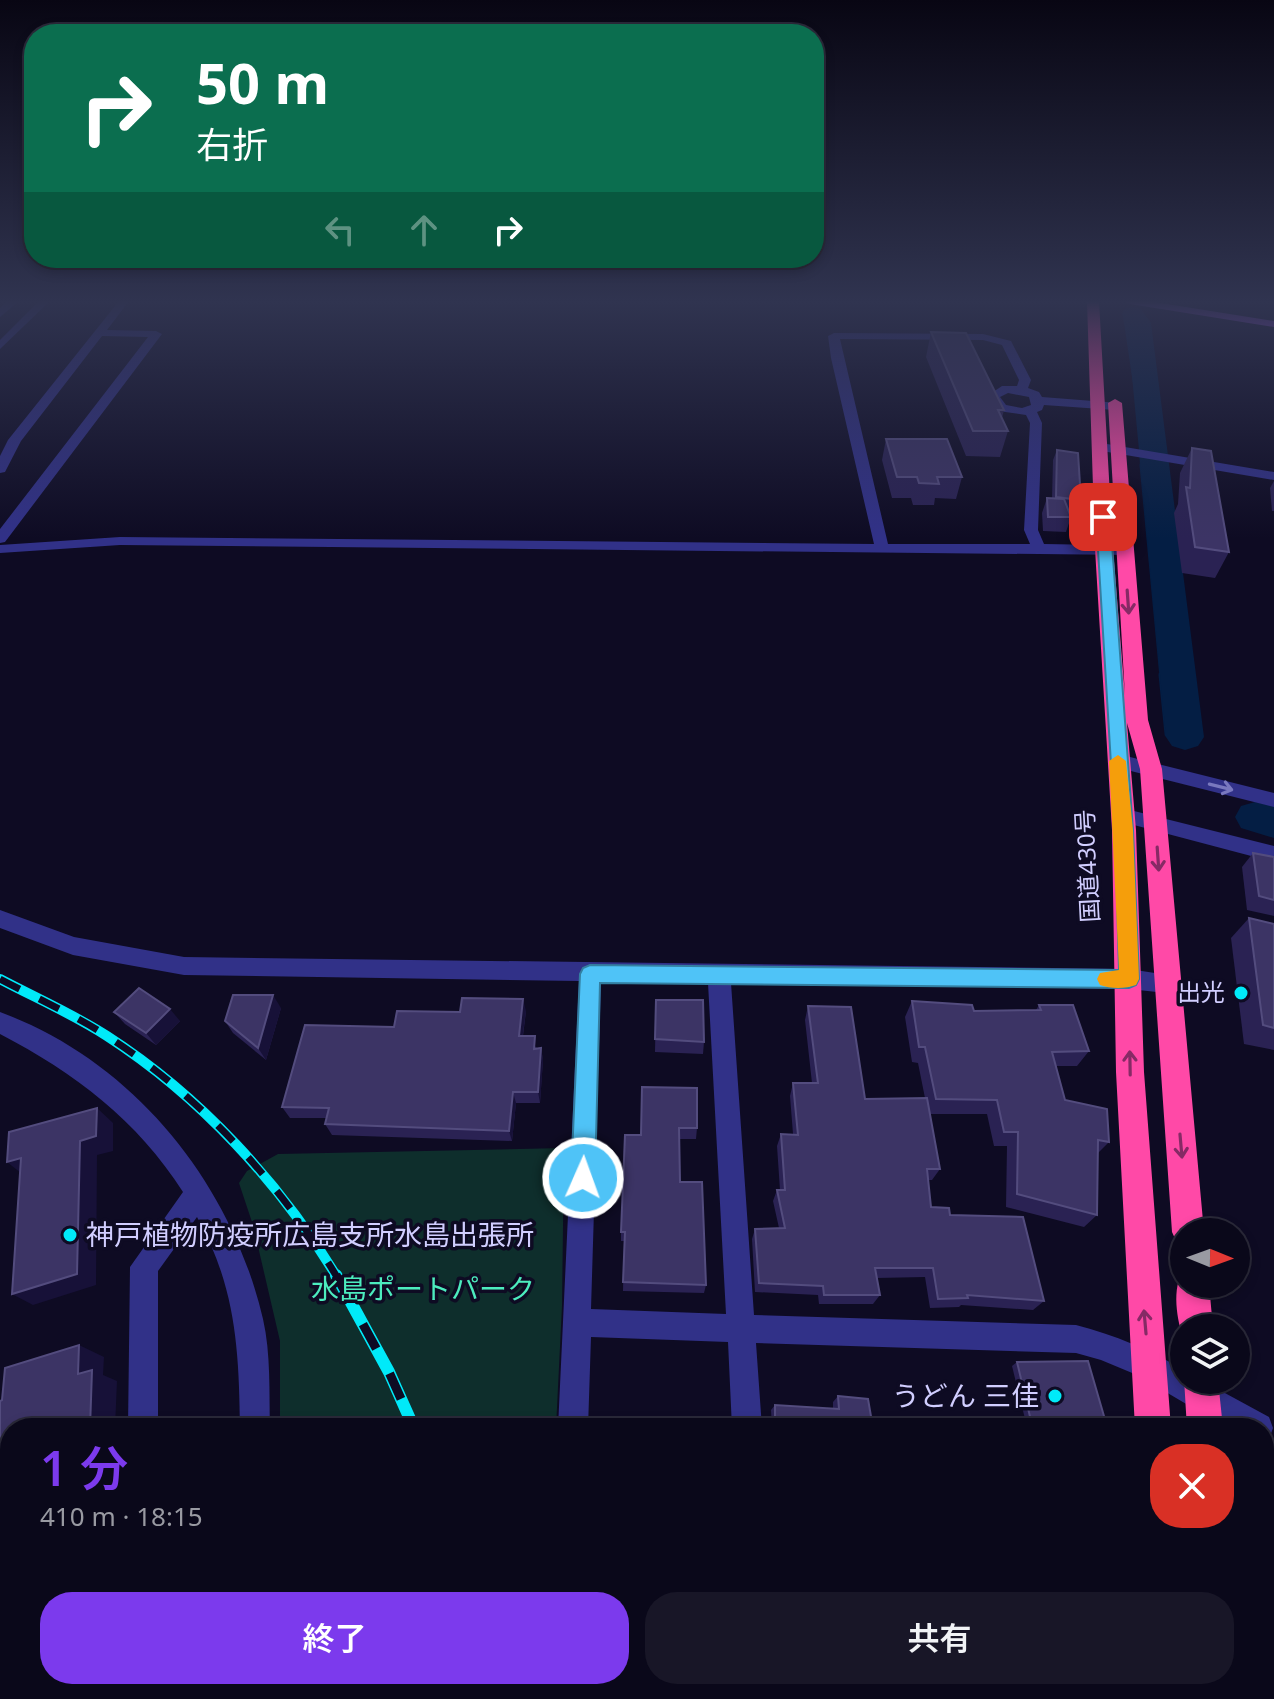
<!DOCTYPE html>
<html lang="ja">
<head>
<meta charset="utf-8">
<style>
  :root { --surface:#0a081a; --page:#181627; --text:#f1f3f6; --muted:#999aa2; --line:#2a2939; --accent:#7c3aed }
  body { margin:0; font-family:"Noto Sans","Noto Sans JP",sans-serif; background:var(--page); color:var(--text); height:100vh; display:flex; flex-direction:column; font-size:30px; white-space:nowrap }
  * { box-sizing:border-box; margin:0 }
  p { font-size:26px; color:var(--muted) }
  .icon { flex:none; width:44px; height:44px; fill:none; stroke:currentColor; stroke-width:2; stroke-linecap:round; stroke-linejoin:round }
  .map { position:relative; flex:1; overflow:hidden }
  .sheet { position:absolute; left:0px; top:1418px; width:1274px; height:282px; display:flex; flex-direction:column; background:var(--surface); border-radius:32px 32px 0 0; box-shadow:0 4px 12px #0003,0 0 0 2px var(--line) }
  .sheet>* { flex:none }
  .banner { position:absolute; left:24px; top:24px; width:800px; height:244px; border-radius:32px; box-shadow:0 4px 12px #0003,0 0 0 2px var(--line); background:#0b6e4f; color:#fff; overflow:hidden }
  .needle { width:52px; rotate:91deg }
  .tools { position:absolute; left:1170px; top:1218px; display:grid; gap:16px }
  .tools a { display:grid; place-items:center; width:80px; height:80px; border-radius:50%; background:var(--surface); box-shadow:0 4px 12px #0003,0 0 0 2px var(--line); font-size:40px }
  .pin { position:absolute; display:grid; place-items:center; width:68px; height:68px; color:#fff; margin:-34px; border-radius:16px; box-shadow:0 4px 12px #0006 }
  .me { position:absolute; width:88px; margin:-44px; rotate:2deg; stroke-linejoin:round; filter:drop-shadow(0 0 6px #0008) }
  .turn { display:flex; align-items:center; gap:28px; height:168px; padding:0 40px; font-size:36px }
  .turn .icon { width:104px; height:104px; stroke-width:2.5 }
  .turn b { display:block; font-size:56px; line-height:68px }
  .lanes { display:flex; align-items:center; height:76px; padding:0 40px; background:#0003; justify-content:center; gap:40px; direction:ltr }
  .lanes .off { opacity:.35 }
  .round { display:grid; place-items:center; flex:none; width:84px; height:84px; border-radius:32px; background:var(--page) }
  .head { display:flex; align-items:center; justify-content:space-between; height:136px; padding:0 40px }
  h1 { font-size:48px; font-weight:600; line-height:60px; color:var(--accent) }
  .action { display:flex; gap:16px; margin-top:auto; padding:16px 40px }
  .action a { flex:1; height:92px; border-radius:32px; background:var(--accent); color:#fff; font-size:32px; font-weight:600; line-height:92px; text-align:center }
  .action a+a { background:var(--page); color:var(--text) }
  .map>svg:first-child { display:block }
</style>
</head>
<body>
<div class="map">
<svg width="1274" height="1699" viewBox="0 0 1274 1699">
  <rect width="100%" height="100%" fill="#0e0b23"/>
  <!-- green -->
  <g fill="#0e2e2c">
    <path d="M 564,1148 L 562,1306 L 556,1428 L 280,1428 L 280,1341 L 253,1225 L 239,1183 L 247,1171 L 278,1154 Z"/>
    <path d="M 296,1690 L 511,1690 L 503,1699 L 328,1699 Z"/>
  </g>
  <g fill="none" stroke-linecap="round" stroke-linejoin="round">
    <!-- stream-far2 -->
    <path stroke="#041e44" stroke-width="4" d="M 1125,316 L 1140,417 L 1142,467"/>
    <!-- stream-far1 -->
    <path stroke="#041e44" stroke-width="5" d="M 1142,465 L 1162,677"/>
    <!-- stream -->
    <g stroke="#041e44" stroke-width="7">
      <path d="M 1162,675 L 1168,734"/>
      <path d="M 1254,826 L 1274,831"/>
    </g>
    <!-- river -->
    <g fill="#041e44" fill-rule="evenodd">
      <path d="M 1133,307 L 1141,309 L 1151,323 L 1204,737 L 1198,746 L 1185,750 L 1172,746 L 1166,737 L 1127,323 L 1122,314 L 1125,309 Z"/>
      <path d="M 1255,802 L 1274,806 L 1274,838 L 1241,828 L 1235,817 L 1241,806 Z"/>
    </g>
    <!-- minor -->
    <g fill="#313188" fill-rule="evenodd">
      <path d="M 8,301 L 19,301 L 0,317 L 0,308 Z"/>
      <path d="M 39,301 L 50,301 L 0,349 L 0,340 Z"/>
      <path d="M 119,301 L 129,301 L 107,330 L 156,331 L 162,334 L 5,542 L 0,543 L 0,529 L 148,337 L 102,336 L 21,441 L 5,472 L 0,473 L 0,456 L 8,440 Z"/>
      <path d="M 834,333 L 983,334 L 1011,341 L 1031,380 L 1028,388 L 1039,392 L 1042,397 L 1119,403 L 1119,409 L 1115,410 L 1044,405 L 1042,410 L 1037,412 L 1042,423 L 1038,530 L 1044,544 L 1104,545 L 1130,549 L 1130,555 L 120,545 L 0,553 L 0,545 L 120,537 L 874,544 L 831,358 L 828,336 ZM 840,339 L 983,340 L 1002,345 L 1019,380 L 1017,386 L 1002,386 L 987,396 L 998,411 L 1026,415 L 1030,423 L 1024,530 L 1030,544 L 888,544 ZM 1008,393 L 1029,397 L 1031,405 L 1022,408 L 1006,405 L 1000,397 Z"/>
      <path d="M 1101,443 L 1274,472 L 1274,480 L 1096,450 L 1094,447 Z"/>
      <path d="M 1118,754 L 1274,793 L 1274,807 L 1111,766 L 1109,761 L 1111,756 Z"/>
      <path d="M 1122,808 L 1274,846 L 1274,862 L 1115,820 L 1112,815 L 1115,810 Z"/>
      <path d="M 0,910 L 74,937 L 184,957 L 1129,969 L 1174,976 L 1177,983 L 1174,990 L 1166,993 L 1129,989 L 731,983 L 754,1315 L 1076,1325 C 1115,1335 1150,1350 1184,1370 L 1184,1380 L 1201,1380 L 1269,1417 L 1273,1428 L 1269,1439 L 1264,1440 L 1264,1428 L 1227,1428 L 1137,1375 L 1101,1360 L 1076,1353 L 756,1343 L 762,1428 L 732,1428 L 728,1342 L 591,1337 L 588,1428 L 558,1428 L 579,981 L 184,975 L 73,955 L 0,928 ZM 601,981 L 708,983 L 726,1314 L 591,1309 Z"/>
      <path d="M 0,1012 C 133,1061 231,1182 263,1319 C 271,1354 269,1392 270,1428 L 240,1428 C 239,1350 236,1287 197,1217 L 158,1271 L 158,1428 L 128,1428 L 130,1267 L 183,1192 C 137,1120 75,1073 0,1034 Z"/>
      <path d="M 10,1678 L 10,1690 L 93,1690 L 97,1699 L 9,1699 L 5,1690 Z"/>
      <rect x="125" y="1690" width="34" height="9"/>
      <path d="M 198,1690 L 232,1690 L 230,1699 L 196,1699 Z"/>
      <rect x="546" y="1690" width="34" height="9"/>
      <path d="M 629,1690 L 679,1690 L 675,1699 L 625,1699 Z"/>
      <rect x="751" y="1690" width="34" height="9"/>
    </g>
    <!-- major -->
    <path fill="#b855ff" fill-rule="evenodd" d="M 1125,301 L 1148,301 L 1274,321 L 1274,327 L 1130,304 Z"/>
    <!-- highway -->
    <g fill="#ff49a7" fill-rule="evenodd">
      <path d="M 1087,301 L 1099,301 L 1113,549 L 1125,696 L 1108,403 L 1115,399 L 1122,403 L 1148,720 L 1162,769 L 1204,1232 L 1184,1232 L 1184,1246 L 1177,1243 L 1172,1232 L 1140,769 L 1127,723 L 1136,830 L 1144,1072 L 1171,1428 L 1135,1428 L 1116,1072 L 1112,830 L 1095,549 Z"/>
      <path d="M 1184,1271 L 1184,1284 L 1209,1284 L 1213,1328 L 1184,1328 L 1184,1340 C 1177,1322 1171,1286 1184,1271 Z"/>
      <path d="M 1184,1379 L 1218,1380 L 1223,1428 L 1187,1428 Z"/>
      <rect x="1150" y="1690" width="42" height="9"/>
      <rect x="1208" y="1690" width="42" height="9"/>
    </g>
    <!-- rail-far1 casing -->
    <g stroke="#00eaf9" stroke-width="10">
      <path id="rail-far1" d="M 0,979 C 36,998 73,1014 107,1036 C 200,1096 280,1183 337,1277"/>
    </g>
    <!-- rail casing -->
    <g stroke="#00eaf9" stroke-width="12">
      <g id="rail">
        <path d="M 336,1275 L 389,1372 L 414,1428"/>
        <path d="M 519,1690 L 522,1699"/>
      </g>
    </g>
    <!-- rail-far1 -->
    <use href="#rail-far1" stroke="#0e0b23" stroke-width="7" stroke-dasharray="22" stroke-linecap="butt"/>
    <!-- rail -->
    <use href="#rail" stroke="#0e0b23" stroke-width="9" stroke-dasharray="28" stroke-linecap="butt"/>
  </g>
  <!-- wall -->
  <g fill="#2a2253">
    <path d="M 931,332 L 1004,410 L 1002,418 L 1008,431 L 1000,457 L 966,456 L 926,357 Z"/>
    <path d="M 886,439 L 962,477 L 956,499 L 935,498 L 934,505 L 913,505 L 911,498 L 892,498 L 882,460 Z"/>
    <path d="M 1192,448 L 1229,552 L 1215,578 L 1182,573 L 1174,513 L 1178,504 L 1180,473 Z"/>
    <path d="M 1057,450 L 1081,500 L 1077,510 L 1068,509 L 1071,517 L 1066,532 L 1043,531 L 1042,513 L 1047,498 L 1052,499 L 1053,460 Z"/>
    <path d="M 1274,481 L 1274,511 L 1272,511 L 1270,488 Z"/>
    <path d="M 1253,853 L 1274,857 L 1274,916 L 1247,910 L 1242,867 Z"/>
    <path d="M 1249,918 L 1274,924 L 1274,1050 L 1244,1044 L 1231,938 Z"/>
    <path d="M 656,1000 L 704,1042 L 703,1054 L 655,1052 Z"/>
    <path d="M 912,1001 L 974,1011 L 1036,1010 L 1039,1005 L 1089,1051 L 1077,1066 L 1056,1066 L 1065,1100 L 1109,1142 L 1097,1154 L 1097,1215 L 1084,1227 L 1006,1207 L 1007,1146 L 994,1146 L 987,1114 L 930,1114 L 940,1169 L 932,1180 L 928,1180 L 931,1207 L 950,1215 L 1044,1301 L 1033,1310 L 961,1305 L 959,1307 L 930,1308 L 925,1277 L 876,1278 L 880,1295 L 873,1304 L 819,1304 L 818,1295 L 755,1292 L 752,1239 L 755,1229 L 779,1228 L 773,1201 L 777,1190 L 780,1190 L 777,1146 L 781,1134 L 793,1134 L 790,1096 L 793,1083 L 812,1083 L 805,1020 L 808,1006 L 865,1099 L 925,1098 L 918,1063 L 912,1062 L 905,1017 Z"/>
    <path d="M 281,1008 L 266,1060 L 233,1033 L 225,1021 Z"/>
    <path d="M 526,1011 L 523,1036 L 537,1048 L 541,1048 L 543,1060 L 540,1103 L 516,1103 L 512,1141 L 332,1135 L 325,1124 L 327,1118 L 290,1118 L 282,1107 L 394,1027 L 460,1012 Z"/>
    <path d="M 114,1012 L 180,1021 L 156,1045 L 125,1024 Z"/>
    <path d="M 642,1087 L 697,1128 L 696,1139 L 680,1139 L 680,1182 L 706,1285 L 704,1293 L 623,1291 L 624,1241 L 621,1241 L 621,1232 L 641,1135 Z"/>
    <path d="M 1017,1362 L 1106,1423 L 1099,1426 L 1027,1427 L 1012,1366 Z"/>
    <path d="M 838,1396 L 873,1428 L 772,1428 L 771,1410 L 775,1405 L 833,1409 L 833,1402 Z"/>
  </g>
  <!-- shaded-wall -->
  <g fill="#171138">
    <path d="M 273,995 L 281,1008 L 266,1060 L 258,1048 Z"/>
    <path d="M 523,999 L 526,1011 L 521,1047 L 519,1036 Z"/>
    <path d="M 170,1009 L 180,1021 L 156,1045 L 146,1033 Z"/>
    <path d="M 541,1048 L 543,1060 L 540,1103 L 538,1092 Z"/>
    <path d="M 513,1092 L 516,1103 L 512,1141 L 509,1131 Z"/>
    <path d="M 97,1108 L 113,1123 L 113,1151 L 97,1155 L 96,1285 L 33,1305 L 12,1294 L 80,1141 Z"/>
    <path d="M 21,1158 L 26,1177 L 7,1162 Z"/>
    <path d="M 79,1345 L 104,1357 L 103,1375 L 117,1381 L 115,1428 L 90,1428 L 78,1374 Z"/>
    <path d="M 10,1637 L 10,1647 L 0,1648 L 0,1640 Z"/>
  </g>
  <!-- building -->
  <g fill="#3c3465" stroke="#534c7e" stroke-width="2">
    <path d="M 931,332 L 966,333 L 1004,410 L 998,410 L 1008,431 L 973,431 Z"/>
    <path d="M 886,439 L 947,439 L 962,477 L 937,477 L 939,484 L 919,483 L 917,477 L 897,477 Z"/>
    <path d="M 1192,448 L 1211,451 L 1229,552 L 1195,547 L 1186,487 L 1190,488 Z"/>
    <path d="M 1057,450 L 1078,453 L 1081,500 L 1056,497 Z"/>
    <path d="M 1047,498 L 1064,499 L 1071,517 L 1048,517 Z"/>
    <path d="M 1253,853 L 1274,857 L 1274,900 L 1259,896 Z"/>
    <path d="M 1249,918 L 1274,924 L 1274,1028 L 1263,1025 Z"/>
    <path d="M 139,988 L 170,1009 L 146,1033 L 114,1012 Z"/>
    <path d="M 233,995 L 273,995 L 258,1048 L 225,1021 Z"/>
    <path d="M 462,998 L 523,999 L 519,1036 L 535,1036 L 534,1049 L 541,1048 L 538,1092 L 513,1092 L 509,1131 L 325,1124 L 329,1108 L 282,1107 L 305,1025 L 394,1027 L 397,1011 L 460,1012 Z"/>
    <path d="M 656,1000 L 703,1000 L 704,1042 L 655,1039 Z"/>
    <path d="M 912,1001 L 972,1005 L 974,1011 L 1041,1010 L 1039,1005 L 1073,1005 L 1089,1051 L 1052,1052 L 1065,1100 L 1107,1109 L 1109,1142 L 1098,1140 L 1097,1215 L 1017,1194 L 1018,1132 L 1004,1132 L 997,1100 L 936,1099 L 925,1047 L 919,1047 Z"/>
    <path d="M 808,1006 L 851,1007 L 865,1099 L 927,1098 L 940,1169 L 927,1169 L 931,1207 L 949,1208 L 950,1215 L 1023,1217 L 1044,1301 L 967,1295 L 968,1298 L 938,1299 L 933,1268 L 875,1268 L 880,1295 L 824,1295 L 823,1286 L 759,1283 L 755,1229 L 785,1228 L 777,1190 L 785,1190 L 781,1134 L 798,1135 L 793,1083 L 818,1083 Z"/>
    <path d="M 642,1087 L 697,1088 L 697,1128 L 679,1128 L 680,1182 L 702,1182 L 706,1285 L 623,1282 L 625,1232 L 621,1232 L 625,1135 L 641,1135 Z"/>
    <path d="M 97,1108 L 96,1136 L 80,1141 L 77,1274 L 12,1294 L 21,1158 L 7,1162 L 9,1132 Z"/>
    <path d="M 79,1345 L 78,1374 L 92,1370 L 90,1428 L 10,1428 L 10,1637 L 0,1640 L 0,1401 L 2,1400 L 5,1368 Z"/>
    <path d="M 1088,1361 L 1106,1423 L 1032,1425 L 1017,1362 Z"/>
    <path d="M 838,1396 L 868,1399 L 873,1428 L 775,1428 L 775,1405 L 839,1409 Z"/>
  </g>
  <!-- one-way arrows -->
  <defs><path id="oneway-shaft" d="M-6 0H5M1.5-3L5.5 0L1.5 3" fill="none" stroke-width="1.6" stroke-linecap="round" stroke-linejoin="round" transform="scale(2)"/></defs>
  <g stroke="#862a65">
    <use href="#oneway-shaft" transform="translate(1128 602) rotate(86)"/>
    <use href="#oneway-shaft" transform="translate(1158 859) rotate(86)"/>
    <use href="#oneway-shaft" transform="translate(1130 1063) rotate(-91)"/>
    <use href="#oneway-shaft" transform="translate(1181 1146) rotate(85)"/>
    <use href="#oneway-shaft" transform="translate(1145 1322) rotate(-95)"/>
  </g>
  <use stroke="#7978be" href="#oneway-shaft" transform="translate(1221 787) rotate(14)"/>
  <!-- sky -->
  <linearGradient id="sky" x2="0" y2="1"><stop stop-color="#080613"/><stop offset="0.56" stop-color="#303450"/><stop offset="1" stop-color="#303450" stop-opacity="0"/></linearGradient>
  <rect width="1274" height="539" fill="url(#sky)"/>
  <!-- route -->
  <path fill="#4fc3f7" stroke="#337fa1" stroke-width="2" d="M 1103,513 L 1110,517 L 1133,830 L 1139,979 L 1136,985 L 1129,988 L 600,983 L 595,1178 L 591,1186 L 583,1189 L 575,1186 L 571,1178 L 580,974 L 583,968 L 590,965 L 1119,970 L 1115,830 L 1096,517 Z"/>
  <!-- slow -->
  <path fill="#f59e0b" d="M 1118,755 L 1126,761 L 1133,830 L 1139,979 L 1136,985 C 1125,989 1111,989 1100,985 L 1097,979 L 1100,973 L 1119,970 L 1109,761 Z"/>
  <!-- markers -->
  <g fill="#00eaf9" stroke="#0e0b23" stroke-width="3">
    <circle cx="1241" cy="993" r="8"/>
    <circle cx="70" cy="1235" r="8"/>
    <circle cx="1055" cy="1396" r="8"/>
  </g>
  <g text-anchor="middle" stroke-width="7" stroke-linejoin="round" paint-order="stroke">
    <!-- street labels -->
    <g font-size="24" fill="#d1ceff" stroke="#0e0b23">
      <text transform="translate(1088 866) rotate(-93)" y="8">国道430号</text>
    </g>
    <!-- poi labels -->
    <g font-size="24" fill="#d1ceff" stroke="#0e0b23" text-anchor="end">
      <text x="1225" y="1001">出光</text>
    </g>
    <!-- near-poi labels -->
    <g font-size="28" fill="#d1ceff" stroke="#0e0b23" text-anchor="start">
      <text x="86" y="1245">神戸植物防疫所広島支所水島出張所</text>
      <text x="1039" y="1406" text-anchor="end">うどん 三佳</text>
    </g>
    <!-- near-park labels -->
    <g font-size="28" fill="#4cecbe" stroke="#0e0b23">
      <text x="423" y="1299">水島ポートパーク</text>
    </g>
  </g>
</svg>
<div class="tools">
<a><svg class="needle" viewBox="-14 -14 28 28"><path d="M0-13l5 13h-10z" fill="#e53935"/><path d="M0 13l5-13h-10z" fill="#999aa2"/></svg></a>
<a><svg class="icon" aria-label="layers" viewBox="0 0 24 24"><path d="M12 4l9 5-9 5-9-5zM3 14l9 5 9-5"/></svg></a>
</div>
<div class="pin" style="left:1103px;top:517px;background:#d93025"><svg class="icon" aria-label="arrive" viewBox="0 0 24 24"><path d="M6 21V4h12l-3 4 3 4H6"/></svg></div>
<svg class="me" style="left:583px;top:1178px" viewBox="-20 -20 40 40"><circle r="17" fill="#4fc3f7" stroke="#fff" stroke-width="3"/><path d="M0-11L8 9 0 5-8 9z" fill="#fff"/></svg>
<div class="banner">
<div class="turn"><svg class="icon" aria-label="right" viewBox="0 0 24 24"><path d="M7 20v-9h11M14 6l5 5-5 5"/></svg><div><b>50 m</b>右折</div></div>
<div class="lanes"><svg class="icon off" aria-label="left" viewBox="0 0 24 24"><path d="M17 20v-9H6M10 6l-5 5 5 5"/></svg><svg class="icon off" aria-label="ahead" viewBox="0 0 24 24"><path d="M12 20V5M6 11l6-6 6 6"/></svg><svg class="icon" aria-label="right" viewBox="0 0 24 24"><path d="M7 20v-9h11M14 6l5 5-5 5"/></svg></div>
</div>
<section class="sheet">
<div class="head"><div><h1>1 分</h1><p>410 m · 18:15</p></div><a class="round" style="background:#d93025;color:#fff"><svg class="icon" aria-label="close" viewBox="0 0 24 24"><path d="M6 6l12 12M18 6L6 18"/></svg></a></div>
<div class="action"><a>終了</a><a>共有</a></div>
</section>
</div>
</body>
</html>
